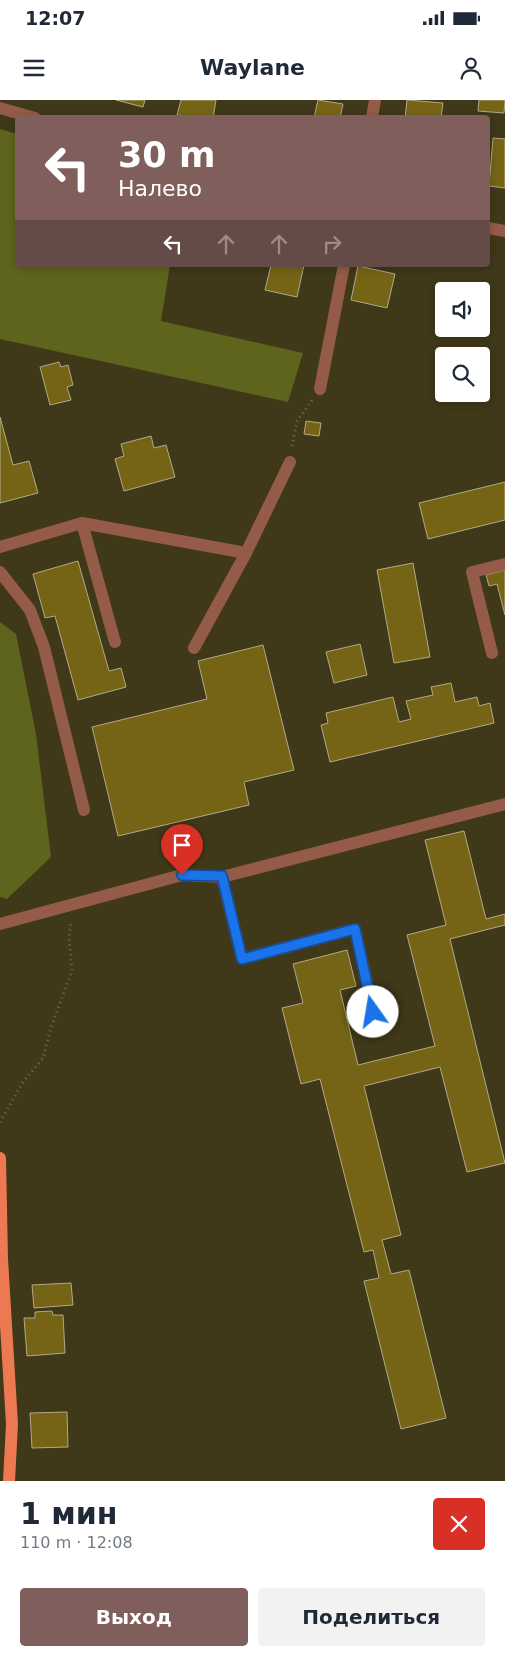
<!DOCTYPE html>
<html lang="ru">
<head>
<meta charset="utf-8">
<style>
  :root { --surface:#fff; --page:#f2f2f3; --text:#1f2937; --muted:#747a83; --accent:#7f5e5b }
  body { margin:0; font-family:"DejaVu Sans",sans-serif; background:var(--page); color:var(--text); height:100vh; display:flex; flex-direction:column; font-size:19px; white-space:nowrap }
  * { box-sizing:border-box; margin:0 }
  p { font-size:16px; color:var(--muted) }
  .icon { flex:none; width:28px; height:28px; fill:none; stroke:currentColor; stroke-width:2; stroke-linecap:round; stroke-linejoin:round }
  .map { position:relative; height:1381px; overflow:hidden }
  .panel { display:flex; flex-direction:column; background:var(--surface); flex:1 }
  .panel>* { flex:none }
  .guide { position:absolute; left:15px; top:15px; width:475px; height:152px; border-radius:5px; box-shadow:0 2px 8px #0003; background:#7f5e5b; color:#fff; overflow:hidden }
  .controls { position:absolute; left:435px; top:182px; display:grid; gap:10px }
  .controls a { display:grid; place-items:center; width:55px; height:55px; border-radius:5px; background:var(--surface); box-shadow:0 2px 8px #0003; font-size:25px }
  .pin { position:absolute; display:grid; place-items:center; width:42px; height:42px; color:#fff; margin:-51px -21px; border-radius:50% 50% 50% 0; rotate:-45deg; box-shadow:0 0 5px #0007 }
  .pin .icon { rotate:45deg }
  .me { position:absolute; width:55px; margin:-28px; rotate:347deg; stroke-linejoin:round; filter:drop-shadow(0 0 4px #0008) }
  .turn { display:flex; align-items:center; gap:18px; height:105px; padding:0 20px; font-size:22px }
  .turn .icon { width:65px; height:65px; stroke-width:2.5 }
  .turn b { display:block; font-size:35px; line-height:42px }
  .lanes { display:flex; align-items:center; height:48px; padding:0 20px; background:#0003; justify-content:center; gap:25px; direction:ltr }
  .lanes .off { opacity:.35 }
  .round { display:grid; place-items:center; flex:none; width:52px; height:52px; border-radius:5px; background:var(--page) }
  .headline { display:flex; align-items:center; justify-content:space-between; height:85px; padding:0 20px }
  h1 { font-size:30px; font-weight:800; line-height:38px }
  .action { display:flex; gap:10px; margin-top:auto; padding:10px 20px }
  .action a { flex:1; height:58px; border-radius:5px; background:var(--accent); color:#fff; font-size:20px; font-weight:800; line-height:58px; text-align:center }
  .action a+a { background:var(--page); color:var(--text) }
  .status { display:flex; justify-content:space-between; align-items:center; height:35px; padding:0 25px; background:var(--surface); direction:ltr }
  .status svg { height:14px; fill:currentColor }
  header { display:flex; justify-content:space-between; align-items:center; height:65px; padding:0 20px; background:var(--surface); font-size:22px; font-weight:800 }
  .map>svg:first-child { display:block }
</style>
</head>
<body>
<div class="status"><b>12:07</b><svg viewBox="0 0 49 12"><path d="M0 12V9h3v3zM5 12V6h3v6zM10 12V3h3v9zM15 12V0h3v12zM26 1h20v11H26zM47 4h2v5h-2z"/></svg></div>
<header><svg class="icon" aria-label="menu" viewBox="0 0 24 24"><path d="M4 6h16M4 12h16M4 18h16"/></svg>Waylane<svg class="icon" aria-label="person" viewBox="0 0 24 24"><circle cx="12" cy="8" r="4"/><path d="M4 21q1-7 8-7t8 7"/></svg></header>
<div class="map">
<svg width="505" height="1381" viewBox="0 0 505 1381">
  <rect width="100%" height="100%" fill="#3f3819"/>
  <!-- green -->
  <g fill="#5f641d">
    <path d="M 0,29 L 17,34 L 18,165 L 170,165 L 161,221 L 303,253 L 288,302 L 0,239 Z"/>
    <path d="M 0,522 L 16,534 L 36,634 L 51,757 L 7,799 L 0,797 Z"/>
  </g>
  <!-- building -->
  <g fill="#756416" stroke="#b2aa88">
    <path d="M 116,0 L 145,0 L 143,7 Z"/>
    <path d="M 181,0 L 216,0 L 213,18 L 177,15 Z"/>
    <path d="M 318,0 L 343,4 L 340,18 L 314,18 Z"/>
    <path d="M 407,0 L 443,3 L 441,18 L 405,18 Z"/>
    <path d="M 479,0 L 505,0 L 504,13 L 478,11 Z"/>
    <path d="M 493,38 L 505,39 L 505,88 L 489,86 Z"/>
    <path d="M 271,165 L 304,165 L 297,197 L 265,190 Z"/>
    <path d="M 358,166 L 395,174 L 387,208 L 351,200 Z"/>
    <path d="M 59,262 L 61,267 L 68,265 L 73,285 L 67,287 L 71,300 L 50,305 L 40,267 Z"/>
    <path d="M 0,317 L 13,365 L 29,361 L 38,393 L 0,403 Z"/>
    <path d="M 306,321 L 321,323 L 319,336 L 304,334 Z"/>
    <path d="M 151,336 L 154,348 L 166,345 L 175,377 L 124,391 L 115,359 L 124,356 L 121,344 Z"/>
    <path d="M 505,382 L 505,420 L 428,439 L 419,403 Z"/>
    <path d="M 78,461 L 109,571 L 121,568 L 126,587 L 78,600 L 55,516 L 45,518 L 33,474 Z"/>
    <path d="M 413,463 L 430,557 L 394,563 L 377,470 Z"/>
    <path d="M 505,470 L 505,515 L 497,484 L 489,486 L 486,475 Z"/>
    <path d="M 360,544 L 367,575 L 334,583 L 326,552 Z"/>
    <path d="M 263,545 L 294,670 L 244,682 L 249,705 L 118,736 L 92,627 L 207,599 L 198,561 Z"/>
    <path d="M 451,583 L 455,602 L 477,597 L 479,606 L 490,603 L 494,623 L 330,662 L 321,625 L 328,623 L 326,613 L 393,597 L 399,622 L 411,619 L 406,601 L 433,595 L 431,587 Z"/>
    <path d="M 464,731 L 486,819 L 505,814 L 505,825 L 450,839 L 505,1063 L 467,1072 L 440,967 L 364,986 L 401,1135 L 382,1140 L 391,1174 L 409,1170 L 446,1318 L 401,1329 L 364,1181 L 379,1178 L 373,1150 L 364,1152 L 320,979 L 301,984 L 282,908 L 303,903 L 293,864 L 347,850 L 356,886 L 340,890 L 358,965 L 435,946 L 407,835 L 446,825 L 425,740 Z"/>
    <path d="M 71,1183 L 73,1205 L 34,1208 L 32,1185 Z"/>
    <path d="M 52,1211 L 53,1215 L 63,1215 L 65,1253 L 27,1256 L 24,1218 L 35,1218 L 35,1212 Z"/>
    <path d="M 67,1312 L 68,1347 L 32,1348 L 30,1313 Z"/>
  </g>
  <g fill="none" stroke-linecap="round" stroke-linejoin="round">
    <!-- path -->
    <g stroke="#726c52" stroke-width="3" stroke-dasharray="1 4" stroke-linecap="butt">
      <path d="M 292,346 L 297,321 L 312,300"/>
      <path d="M 0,1022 L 23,982 L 43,958 L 51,927 L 72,871 L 69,838 L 71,821"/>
    </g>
    <!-- minor -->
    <g stroke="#945b48" stroke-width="12">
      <path d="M 0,8 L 35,18"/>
      <path d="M 372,18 L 375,0"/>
      <path d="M 488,128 L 505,131"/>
      <path d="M 320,289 L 344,165"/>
      <path d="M 82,423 L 246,453 L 290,362"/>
      <path d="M 0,447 L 82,423 L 115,542"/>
      <path d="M 0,472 L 30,510 L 44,547 L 84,710"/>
      <path d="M 194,548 L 246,453"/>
      <path d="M 492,553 L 472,472 L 505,464"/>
      <path d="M 0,824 L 182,775 L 222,777"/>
      <path d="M 373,911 L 355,829 L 242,859 L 222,777 L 505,704"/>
    </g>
    <!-- major -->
    <path stroke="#ec7951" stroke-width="12" d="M 0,1058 L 2,1159 L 12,1324 L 9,1381"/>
  </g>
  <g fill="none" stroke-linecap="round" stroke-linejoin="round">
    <!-- route casing -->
    <g stroke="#114b97" stroke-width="12">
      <path id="route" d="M 182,775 L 222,776 L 242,859 L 355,829 L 373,912"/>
    </g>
    <!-- route -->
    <use href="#route" stroke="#1a73e8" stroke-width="9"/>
  </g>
</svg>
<div class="controls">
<a><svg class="icon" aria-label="sound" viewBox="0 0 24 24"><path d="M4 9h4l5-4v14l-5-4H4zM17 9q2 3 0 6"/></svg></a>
<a><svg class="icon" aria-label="search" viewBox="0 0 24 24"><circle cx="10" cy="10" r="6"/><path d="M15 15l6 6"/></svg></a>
</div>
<div class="pin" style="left:182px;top:775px;background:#d93025"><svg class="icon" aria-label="arrive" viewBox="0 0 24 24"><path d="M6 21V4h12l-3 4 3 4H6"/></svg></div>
<svg class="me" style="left:373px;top:912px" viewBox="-20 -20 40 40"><circle r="19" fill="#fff"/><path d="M0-13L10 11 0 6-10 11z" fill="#1a73e8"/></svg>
<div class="guide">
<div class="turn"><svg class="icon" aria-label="left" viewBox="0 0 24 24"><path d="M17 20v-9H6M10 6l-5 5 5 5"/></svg><div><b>30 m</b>Налево</div></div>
<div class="lanes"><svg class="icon" aria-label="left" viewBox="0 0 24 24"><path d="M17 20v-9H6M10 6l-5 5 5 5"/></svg><svg class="icon off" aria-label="ahead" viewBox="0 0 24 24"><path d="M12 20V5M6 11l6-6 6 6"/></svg><svg class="icon off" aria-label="ahead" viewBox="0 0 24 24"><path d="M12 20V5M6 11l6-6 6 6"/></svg><svg class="icon off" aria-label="right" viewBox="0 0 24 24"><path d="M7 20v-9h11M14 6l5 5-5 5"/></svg></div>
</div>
</div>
<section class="panel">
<div class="headline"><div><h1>1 мин</h1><p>110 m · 12:08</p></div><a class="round" style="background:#d93025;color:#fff"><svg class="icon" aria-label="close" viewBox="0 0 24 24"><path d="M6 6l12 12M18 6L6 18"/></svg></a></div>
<div class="action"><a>Выход</a><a>Поделиться</a></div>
</section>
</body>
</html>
